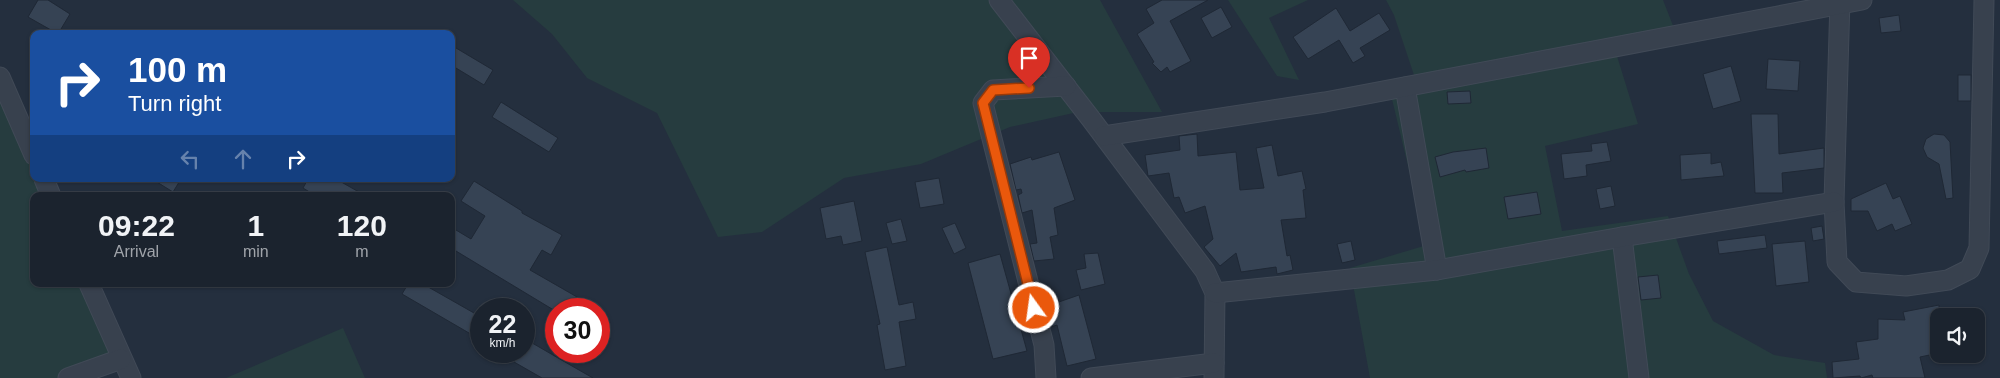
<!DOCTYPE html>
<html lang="en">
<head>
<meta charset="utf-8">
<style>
  :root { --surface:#1b232e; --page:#282f3a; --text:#f1f3f6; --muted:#a0a4aa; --line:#39404a }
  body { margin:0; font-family:Arial,sans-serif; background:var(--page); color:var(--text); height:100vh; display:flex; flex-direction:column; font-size:19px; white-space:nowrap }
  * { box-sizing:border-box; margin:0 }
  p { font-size:16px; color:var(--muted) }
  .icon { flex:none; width:28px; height:28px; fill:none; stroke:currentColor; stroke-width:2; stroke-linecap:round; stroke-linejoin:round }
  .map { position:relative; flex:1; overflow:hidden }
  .panel { position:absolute; left:30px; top:192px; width:425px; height:95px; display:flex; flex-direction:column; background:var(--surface); border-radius:10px; box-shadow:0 1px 4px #0004,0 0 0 1px var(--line) }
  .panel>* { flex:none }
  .hud { position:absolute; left:30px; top:30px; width:425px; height:152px; border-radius:10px; box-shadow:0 1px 4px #0004,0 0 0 1px var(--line); background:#1a4fa0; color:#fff; overflow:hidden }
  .fabs { position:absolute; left:1930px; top:308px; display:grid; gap:10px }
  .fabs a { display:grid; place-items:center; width:55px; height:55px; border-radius:10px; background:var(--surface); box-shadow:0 1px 4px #0004,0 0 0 1px var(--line); font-size:25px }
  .speed { position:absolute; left:470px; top:298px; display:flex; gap:10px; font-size:25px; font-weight:700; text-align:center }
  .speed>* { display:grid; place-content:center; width:65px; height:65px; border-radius:50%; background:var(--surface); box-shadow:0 1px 4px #0004,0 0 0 1px var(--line); line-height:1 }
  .speed small { font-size:12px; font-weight:400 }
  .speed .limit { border:8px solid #d22; background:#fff; color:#111 }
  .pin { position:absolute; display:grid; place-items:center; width:42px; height:42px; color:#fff; margin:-51px -21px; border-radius:50% 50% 50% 0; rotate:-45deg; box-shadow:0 0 5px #0007 }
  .pin .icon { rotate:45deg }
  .me { position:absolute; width:55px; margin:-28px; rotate:346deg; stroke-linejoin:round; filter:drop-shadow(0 0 4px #0008) }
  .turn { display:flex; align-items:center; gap:18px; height:105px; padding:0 15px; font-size:22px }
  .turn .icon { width:65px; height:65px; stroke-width:2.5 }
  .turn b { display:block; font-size:35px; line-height:42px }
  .lanes { display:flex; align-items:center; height:48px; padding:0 15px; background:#0003; justify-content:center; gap:25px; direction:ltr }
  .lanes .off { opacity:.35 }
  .eta { display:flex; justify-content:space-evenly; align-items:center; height:85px; text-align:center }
  .eta b { font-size:30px; font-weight:600; line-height:35px }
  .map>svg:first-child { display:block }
</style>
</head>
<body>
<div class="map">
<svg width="2000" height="378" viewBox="0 0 2000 378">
  <rect width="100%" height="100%" fill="#242f3e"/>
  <!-- green -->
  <g fill="#263c3f">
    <path d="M 513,0 L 1100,0 L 1162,112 L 1078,112 L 1010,127 L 921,164 L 844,178 L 762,232 L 718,237 L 657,113 L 587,78 L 552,34 Z"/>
    <path d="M 1228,0 L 1308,0 L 1269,18 L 1299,80 L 1277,76 Z"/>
    <path d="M 1386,0 L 1663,0 L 1679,41 L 1617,56 L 1638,124 L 1545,146 L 1562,231 L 1668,216 L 1689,274 L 1713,321 L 1774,355 L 1825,363 L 1827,378 L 1370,378 L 1350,268 L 1427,245 L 1391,95 L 1418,87 L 1394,15 Z"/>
    <path d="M 0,92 L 34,170 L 34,179 L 38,179 L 45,196 L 34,196 L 34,284 L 84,284 L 120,368 L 93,378 L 0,378 Z"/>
    <path d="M 343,328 L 365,378 L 226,378 Z"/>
  </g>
  <!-- building -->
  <g fill="#364354" stroke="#1f2835">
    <path d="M 38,0 L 48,0 L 70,14 L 58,34 L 28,17 Z"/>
    <path d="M 1162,0 L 1208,0 L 1170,21 L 1191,61 L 1170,72 L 1167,67 L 1161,72 L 1152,63 L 1154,62 L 1137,34 L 1154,23 L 1146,9 Z"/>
    <path d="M 1221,7 L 1232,27 L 1212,38 L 1201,18 Z"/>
    <path d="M 1336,8 L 1350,31 L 1379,13 L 1390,30 L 1360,48 L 1365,56 L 1353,63 L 1339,40 L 1308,59 L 1293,37 Z"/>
    <path d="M 1899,15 L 1901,31 L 1881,33 L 1879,18 Z"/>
    <path d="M 451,45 L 493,70 L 484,85 L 451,65 Z"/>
    <path d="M 1768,59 L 1800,61 L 1798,91 L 1766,89 Z"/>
    <path d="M 1731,66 L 1741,101 L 1713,109 L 1703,74 Z"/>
    <rect x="1958" y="75" width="13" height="26"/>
    <path d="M 1470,91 L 1471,103 L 1448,104 L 1447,92 Z"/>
    <path d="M 501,102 L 558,138 L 549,152 L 492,117 Z"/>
    <path d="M 1751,114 L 1778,114 L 1779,154 L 1824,148 L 1824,168 L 1782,173 L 1783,193 L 1755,193 Z"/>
    <path d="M 1197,134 L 1198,156 L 1236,152 L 1240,190 L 1264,188 L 1256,148 L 1272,145 L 1278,176 L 1302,171 L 1306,189 L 1303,190 L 1306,218 L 1281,220 L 1287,256 L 1290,255 L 1293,270 L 1277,274 L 1276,267 L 1241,272 L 1236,253 L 1220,266 L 1204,247 L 1213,239 L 1205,206 L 1185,213 L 1179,197 L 1174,198 L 1169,173 L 1148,176 L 1145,155 L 1180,150 L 1179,136 Z"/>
    <path d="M 1934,134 L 1944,135 L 1950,142 L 1953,198 L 1946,199 L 1939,164 L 1927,157 L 1923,148 L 1926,139 Z"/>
    <path d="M 1607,142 L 1611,161 L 1586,165 L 1587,176 L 1564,179 L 1561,154 L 1592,151 L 1591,144 Z"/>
    <path d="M 1486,148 L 1489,168 L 1466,172 L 1465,170 L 1440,177 L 1435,157 L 1453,152 Z"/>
    <path d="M 1059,152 L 1075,200 L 1054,208 L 1058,235 L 1050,237 L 1054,259 L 1034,261 L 1030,244 L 1037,243 L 1032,210 L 1022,213 L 1018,195 L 1022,193 L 1021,189 L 1016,190 L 1010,164 L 1031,157 L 1032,160 Z"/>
    <path d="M 1711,153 L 1711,164 L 1721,162 L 1724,176 L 1681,180 L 1680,155 Z"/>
    <path d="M 939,178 L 944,204 L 920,208 L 915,182 Z"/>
    <path d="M 152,179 L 181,179 L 173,192 Z"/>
    <path d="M 308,179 L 336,179 L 366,196 L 316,196 L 303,188 Z"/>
    <path d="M 474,181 L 522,211 L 522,213 L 562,235 L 551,255 L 542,250 L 530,270 L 598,309 L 552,309 L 451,248 L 451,227 L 471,239 L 485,216 L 461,201 Z"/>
    <path d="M 1886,183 L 1893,199 L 1900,196 L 1912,224 L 1895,231 L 1892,224 L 1877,231 L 1868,211 L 1851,211 L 1851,199 Z"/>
    <path d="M 1611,186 L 1615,206 L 1600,209 L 1596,189 Z"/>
    <path d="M 1537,192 L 1541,214 L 1508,219 L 1504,197 Z"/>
    <path d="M 854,201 L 862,241 L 843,245 L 841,236 L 826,239 L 820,208 Z"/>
    <path d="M 901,219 L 907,241 L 892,244 L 886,223 Z"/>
    <path d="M 955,223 L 966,248 L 954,254 L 942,228 Z"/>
    <path d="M 1822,226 L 1824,239 L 1813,241 L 1811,228 Z"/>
    <path d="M 1765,235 L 1767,248 L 1719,254 L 1717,241 Z"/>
    <path d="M 1351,241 L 1355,260 L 1342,263 L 1337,244 Z"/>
    <path d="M 1805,241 L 1809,282 L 1776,286 L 1772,244 Z"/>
    <path d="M 887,247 L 899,305 L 913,302 L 916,319 L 899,322 L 906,366 L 885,370 L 877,325 L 880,324 L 865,252 Z"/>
    <path d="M 1098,253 L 1105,284 L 1081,290 L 1076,270 L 1086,268 L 1084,254 Z"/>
    <path d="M 1000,254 L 1027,351 L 993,359 L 968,263 Z"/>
    <path d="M 1658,275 L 1661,298 L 1641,300 L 1638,277 Z"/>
    <path d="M 408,284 L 423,284 L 481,317 L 481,340 L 402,294 Z"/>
    <path d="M 1079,295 L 1096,359 L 1067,366 L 1057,325 L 1051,327 L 1047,313 L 1055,311 L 1053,304 Z"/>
    <path d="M 1939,305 L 1939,353 L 1920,357 L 1925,378 L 1873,378 L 1872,375 L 1861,378 L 1860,376 L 1833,378 L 1832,362 L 1859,359 L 1856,342 L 1878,339 L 1878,319 L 1905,320 L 1903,312 Z"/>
    <path d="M 527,340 L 572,366 L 593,378 L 542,378 L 514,362 L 516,360 L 500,351 L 524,351 L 524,346 Z"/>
  </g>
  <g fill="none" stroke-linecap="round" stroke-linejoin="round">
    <!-- minor casing -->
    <g stroke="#414a57" stroke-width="21">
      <g id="minor">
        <path d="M 999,0 L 1091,119 L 1205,271 L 1215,293 L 1214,378"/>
        <path d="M 1840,0 L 1834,202 L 1837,262 L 1856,282 L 1906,286 L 1948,280 L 1970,269 L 1979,248 L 1984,0"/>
        <path d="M 0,77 L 34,155"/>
        <path d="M 1405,87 L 1437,270"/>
        <path d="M 1104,136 L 1325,102 L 1862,0"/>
        <path d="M 44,179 L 51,196"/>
        <path d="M 1622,237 L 1639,378"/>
        <path d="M 89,284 L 131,378"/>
        <path d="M 1215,293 L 1437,270 L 1622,237 L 1834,202"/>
        <path d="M 68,378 L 121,359"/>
        <path d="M 1046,378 L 1044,345 L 983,103 L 993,90 L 1066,86"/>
        <path d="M 1091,378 L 1214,363"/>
      </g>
    </g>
    <!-- minor -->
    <use href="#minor" stroke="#38414e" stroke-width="19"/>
  </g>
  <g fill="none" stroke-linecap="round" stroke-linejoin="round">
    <!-- route casing -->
    <g stroke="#983908" stroke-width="12">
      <path id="route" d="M 1029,88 L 993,90 L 983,103 L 1034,308"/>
    </g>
    <!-- route -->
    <use href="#route" stroke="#ea580c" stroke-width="9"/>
  </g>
</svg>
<div class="fabs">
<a><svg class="icon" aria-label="sound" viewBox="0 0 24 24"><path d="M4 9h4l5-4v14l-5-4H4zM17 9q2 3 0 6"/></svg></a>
</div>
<div class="speed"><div>22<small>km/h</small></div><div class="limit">30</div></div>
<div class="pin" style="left:1029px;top:88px;background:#d93025"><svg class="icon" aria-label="arrive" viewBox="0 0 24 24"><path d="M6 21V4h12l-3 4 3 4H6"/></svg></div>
<svg class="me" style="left:1034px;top:308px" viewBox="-20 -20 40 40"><circle r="17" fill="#ea580c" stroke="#fff" stroke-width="3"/><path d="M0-11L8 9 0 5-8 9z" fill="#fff"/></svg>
<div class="hud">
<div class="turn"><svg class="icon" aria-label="right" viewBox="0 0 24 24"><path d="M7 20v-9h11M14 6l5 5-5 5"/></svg><div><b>100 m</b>Turn right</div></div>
<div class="lanes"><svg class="icon off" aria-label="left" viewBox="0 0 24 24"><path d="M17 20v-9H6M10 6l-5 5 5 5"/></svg><svg class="icon off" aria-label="ahead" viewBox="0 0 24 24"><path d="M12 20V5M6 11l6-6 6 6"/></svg><svg class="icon" aria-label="right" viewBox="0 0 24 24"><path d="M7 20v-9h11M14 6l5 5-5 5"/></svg></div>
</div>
<section class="panel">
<div class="eta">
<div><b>09:22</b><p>Arrival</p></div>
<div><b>1</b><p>min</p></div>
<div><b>120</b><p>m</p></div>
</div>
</section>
</div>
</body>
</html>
